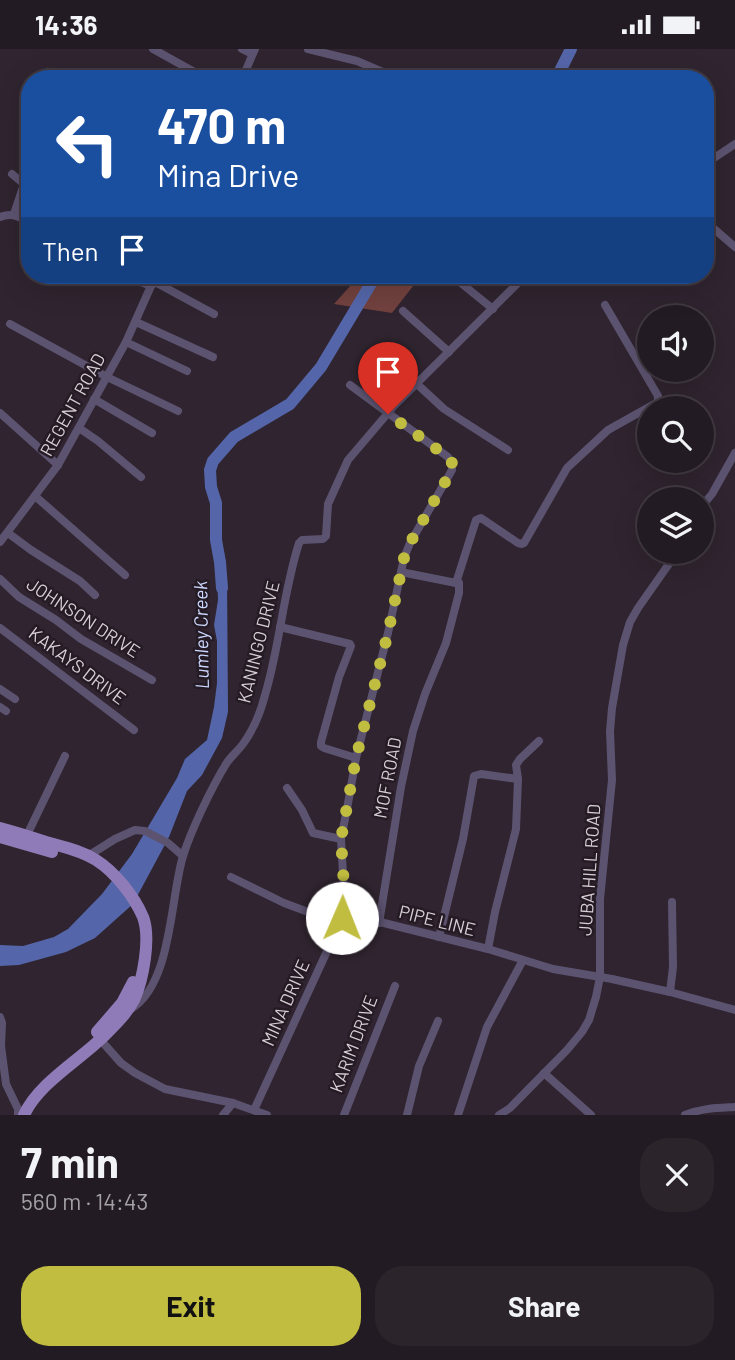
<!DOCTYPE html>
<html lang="en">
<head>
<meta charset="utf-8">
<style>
  :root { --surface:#231b23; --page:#2b242b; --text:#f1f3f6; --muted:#a3a1a6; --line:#403941; --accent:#c1bd40 }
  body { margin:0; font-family:Barlow,sans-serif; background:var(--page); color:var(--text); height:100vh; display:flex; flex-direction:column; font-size:26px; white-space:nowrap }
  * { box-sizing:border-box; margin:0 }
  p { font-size:23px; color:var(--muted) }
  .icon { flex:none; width:38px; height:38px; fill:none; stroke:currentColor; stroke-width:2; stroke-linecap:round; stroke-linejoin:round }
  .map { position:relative; height:1066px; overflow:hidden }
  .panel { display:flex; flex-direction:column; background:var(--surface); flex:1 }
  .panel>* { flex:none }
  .hud { position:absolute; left:21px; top:21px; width:693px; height:214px; border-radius:28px; box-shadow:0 7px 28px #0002,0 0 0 2px var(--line); background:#1a4fa0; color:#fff; overflow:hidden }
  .controls { position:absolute; left:637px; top:256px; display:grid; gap:14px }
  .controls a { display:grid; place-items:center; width:77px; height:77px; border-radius:50%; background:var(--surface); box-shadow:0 7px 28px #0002,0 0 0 2px var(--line); font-size:35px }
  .pin { position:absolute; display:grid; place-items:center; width:60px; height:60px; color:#fff; margin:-72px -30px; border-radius:50% 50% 50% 0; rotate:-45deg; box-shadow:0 0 7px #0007 }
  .pin .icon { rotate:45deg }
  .me { position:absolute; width:77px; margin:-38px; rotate:1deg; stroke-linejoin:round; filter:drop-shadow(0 0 5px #0008) }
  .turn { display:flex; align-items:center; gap:24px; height:147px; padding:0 21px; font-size:32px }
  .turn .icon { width:91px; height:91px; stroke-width:2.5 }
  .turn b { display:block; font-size:49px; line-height:60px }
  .then { display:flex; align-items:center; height:66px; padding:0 21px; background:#0003; gap:14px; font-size:26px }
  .round { display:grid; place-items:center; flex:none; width:74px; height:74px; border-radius:28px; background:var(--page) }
  .head { display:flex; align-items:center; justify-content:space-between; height:119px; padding:0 21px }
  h1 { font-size:42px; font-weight:700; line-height:52px }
  .button { display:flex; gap:14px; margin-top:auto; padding:14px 21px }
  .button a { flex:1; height:80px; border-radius:28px; background:var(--accent); color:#111; font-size:28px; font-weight:700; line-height:80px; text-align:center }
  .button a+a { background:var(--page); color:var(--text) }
  .status { display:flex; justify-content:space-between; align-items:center; height:49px; padding:0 35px; background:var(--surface); direction:ltr }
  .status svg { height:19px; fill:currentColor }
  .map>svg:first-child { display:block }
</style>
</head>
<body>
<div class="status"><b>14:36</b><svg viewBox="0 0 49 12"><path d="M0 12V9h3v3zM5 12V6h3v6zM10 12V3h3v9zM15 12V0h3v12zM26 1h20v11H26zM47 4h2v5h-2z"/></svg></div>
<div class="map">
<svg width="735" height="1066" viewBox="0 0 735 1066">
  <rect width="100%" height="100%" fill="#2f242f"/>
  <!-- green -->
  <path fill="#71413e" d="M 360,226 L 418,226 L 417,232 L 392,264 L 334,255 Z"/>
  <!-- water -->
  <path fill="#5466a9" d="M 217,525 L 227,525 L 228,663 L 222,689 L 202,726 L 187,742 L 169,788 L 133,855 L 95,889 L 66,903 L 19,916 L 0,917 L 0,896 L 23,897 L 54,888 L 68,880 L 102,845 L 132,805 L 177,729 L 185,710 L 207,691 L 214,658 L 217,634 L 217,592 L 214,576 L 218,551 Z"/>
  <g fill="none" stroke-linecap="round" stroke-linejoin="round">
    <!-- river -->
    <g stroke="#5466a9" stroke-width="12">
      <path d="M 556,30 L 571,0"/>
      <path d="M 222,539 L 220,513 L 216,491 L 216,454 L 211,438 L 210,421 L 213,412 L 234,388 L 290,355 L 321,318 L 376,226"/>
    </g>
    <!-- minor -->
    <g stroke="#5c5370" stroke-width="8">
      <path d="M 153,0 L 207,30"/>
      <path d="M 242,0 L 252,5"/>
      <path d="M 308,0 L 357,12 L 399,30"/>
      <path d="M 48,23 L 61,30"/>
      <path d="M 242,30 L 255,0"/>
      <path d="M 705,115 L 735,95"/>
      <path d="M 12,125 L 24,135 L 14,165"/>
      <path d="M 0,168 C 12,163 19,168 30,173"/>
      <path d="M 705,172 L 735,198"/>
      <path d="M 124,226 L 151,237"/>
      <path d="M 297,226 L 305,230"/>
      <path d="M 456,230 L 493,260"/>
      <path d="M 155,233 L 214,265"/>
      <path d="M 403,262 L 449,303"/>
      <path d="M 136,273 L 213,308"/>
      <path d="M 10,275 L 107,328 L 178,362"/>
      <path d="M 126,293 L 187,322"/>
      <path d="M 417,335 L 444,360 L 508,401"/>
      <path d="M 94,350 L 152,384"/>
      <path d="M 0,364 L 58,416"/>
      <path d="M 79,379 L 98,392 L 141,428"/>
      <path d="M 35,447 L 125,526"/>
      <path d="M 702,457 L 712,445 L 735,404"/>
      <path d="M 8,484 L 31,501 L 80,532 L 95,546"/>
      <path d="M 0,493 L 58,416 L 126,293 L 151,237 L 155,233 L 157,226"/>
      <path d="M 401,523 L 456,534 L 476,471 L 481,469 L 518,494 L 522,495 L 524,494 L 567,419 L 608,381 L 658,353 L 658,347 L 605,256"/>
      <path d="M 0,530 L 19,548 L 56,571 L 81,590 L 152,631"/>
      <path d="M 280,578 L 350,595 L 351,597 L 339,628 L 321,693 L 321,697 L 324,699 L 356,709"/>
      <path d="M 0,579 L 134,681"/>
      <path d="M 0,640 L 15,650"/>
      <path d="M 0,658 L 6,662"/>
      <path d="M 287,739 L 302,761 L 313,784 L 341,790"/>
      <path d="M 27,786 L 65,707"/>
      <path d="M 88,807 L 115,790 L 135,781 L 145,782 L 168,794 L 183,807"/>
      <path d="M 231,828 L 284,854 L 327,870 L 335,871 L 349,867 L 364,869 L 488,900 L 553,920 L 612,930 L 670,943 L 735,961"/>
      <path d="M 379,874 L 401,738 L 413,682 L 425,645 L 446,594 L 459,544 L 459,534 L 456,534"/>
      <path d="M 439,888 L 463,790 L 474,727 L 481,725 L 518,730"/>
      <path d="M 488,900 L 495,863 L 516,780 L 518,730 L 516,716 L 520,710 L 539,692"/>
      <path d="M 670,943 L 673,918 L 672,853"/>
      <path d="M 131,960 C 172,935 170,850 183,807 C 192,779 211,740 226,715 C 231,707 238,702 243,695 C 253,681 261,662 265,646 C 280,596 283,544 299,494 L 302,491 L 323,490 L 326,487 L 328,455 L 348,411 L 394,357 L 526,226"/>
      <path d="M 0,968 L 2,974 L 1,997 L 6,1035 L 18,1060 L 18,1065"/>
      <path d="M 97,987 L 121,1014 L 135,1024 L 165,1040 L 233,1054 L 267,1066"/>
      <path d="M 544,1024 L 591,1066"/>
      <path d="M 254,1061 L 334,887 L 345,860 L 341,790 L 347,760 L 356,709 L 388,584 L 404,509 L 410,494 L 452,421 L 452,414 L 448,408 L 350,336"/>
      <path d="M 223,1066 L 233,1054"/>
      <path d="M 344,1066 L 395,937"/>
      <path d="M 407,1066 L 419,1017 L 438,972"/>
      <path d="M 458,1066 L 487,978 L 523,911"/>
      <path d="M 499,1066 L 510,1059 L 567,1001 L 582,983 L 589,971 L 596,948 L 600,928 L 600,850 L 612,731 L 610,682 L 612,659 L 623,596 L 630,573 L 638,559 L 678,502"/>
      <path d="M 685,1066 C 702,1059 717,1059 735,1058"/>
    </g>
    <!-- primary -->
    <g stroke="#8f7bb7" stroke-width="12">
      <path d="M 0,779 C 15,783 31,788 46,793 C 63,798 80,801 96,811 C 115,823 134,847 143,868 C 151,889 143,931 134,951 C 127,964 117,974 107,984 C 82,1010 39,1033 24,1066"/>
      <path d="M 0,788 L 52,803"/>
      <path d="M 97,983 L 122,954 L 133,933"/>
    </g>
  </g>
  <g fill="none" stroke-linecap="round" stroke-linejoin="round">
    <!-- route -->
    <path stroke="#c1bd40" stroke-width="12" stroke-dasharray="0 21.6" d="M 342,869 L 345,853 L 341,790 L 356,709 L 388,584 L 404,509 L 410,494 L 452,421 L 452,414 L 448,408 L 388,365"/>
  </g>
  <g text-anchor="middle" stroke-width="5" stroke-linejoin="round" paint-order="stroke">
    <!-- street labels -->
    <g font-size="18" fill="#d7cfd6" stroke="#251b25">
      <text transform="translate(73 356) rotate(-61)" y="6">REGENT ROAD</text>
      <text transform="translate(83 569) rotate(33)" y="6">JOHNSON DRIVE</text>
      <text transform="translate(259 593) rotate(-76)" y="6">KANINGO DRIVE</text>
      <text transform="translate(77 617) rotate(37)" y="6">KAKAYS DRIVE</text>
      <text transform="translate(388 729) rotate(-79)" y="6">MOF ROAD</text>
      <text transform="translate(590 821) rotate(-86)" y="6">JUBA HILL ROAD</text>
      <text transform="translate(437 872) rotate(14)" y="6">PIPE LINE</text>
      <text transform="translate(286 954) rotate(-66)" y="6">MINA DRIVE</text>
      <text transform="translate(354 995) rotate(-69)" y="6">KARIM DRIVE</text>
    </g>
    <!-- water labels -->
    <g font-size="19" font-style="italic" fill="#cbd7fe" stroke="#251b25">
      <text transform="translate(201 586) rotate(-91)" y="7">Lumley Creek</text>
    </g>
  </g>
</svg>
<div class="controls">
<a><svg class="icon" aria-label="sound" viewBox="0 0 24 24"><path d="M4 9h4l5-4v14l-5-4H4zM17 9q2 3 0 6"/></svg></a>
<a><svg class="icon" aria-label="search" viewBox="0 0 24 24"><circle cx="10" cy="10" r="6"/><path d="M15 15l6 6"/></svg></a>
<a><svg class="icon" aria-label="layers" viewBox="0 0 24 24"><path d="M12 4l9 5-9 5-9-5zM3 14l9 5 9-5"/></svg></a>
</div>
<div class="pin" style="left:388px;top:365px;background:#d93025"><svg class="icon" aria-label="arrive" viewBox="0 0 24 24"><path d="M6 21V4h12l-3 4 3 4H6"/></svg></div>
<svg class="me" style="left:342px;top:869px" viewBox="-20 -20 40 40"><circle r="19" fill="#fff"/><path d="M0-13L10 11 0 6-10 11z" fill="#c1bd40"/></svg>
<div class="hud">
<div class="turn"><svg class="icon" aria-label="left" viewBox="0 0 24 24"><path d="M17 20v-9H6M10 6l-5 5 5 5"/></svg><div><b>470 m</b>Mina Drive</div></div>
<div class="then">Then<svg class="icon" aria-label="arrive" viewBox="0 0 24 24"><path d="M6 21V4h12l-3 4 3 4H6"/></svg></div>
</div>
</div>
<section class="panel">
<div class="head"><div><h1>7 min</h1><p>560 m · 14:43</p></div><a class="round"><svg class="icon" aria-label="close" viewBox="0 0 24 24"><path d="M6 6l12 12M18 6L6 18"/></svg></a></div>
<div class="button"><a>Exit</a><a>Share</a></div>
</section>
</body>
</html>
